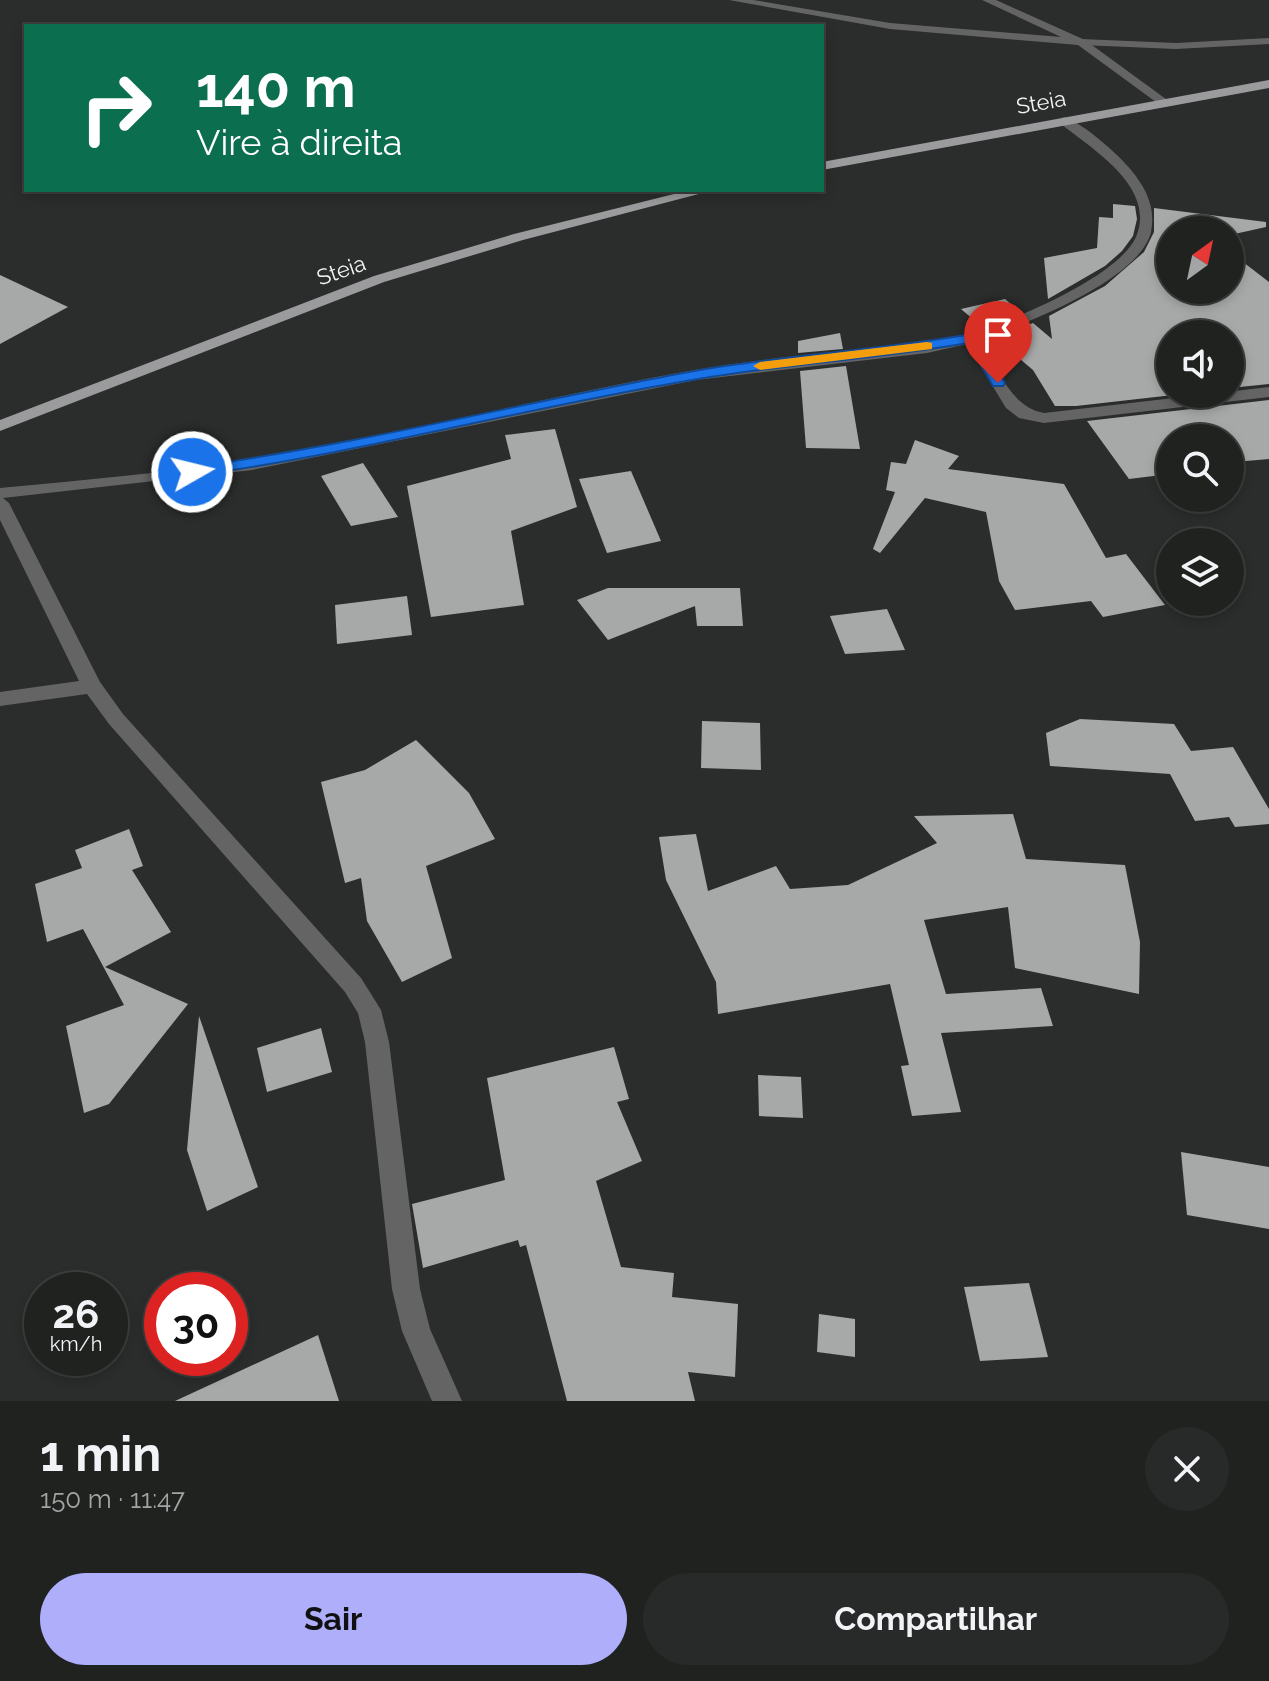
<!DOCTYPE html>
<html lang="pt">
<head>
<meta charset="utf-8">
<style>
  :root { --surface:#202220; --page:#282a29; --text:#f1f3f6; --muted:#a2a4a5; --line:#3d3f3e; --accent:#aeaefb }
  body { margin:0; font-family:Raleway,sans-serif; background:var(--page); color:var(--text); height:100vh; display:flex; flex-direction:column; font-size:30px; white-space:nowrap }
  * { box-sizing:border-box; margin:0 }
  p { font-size:26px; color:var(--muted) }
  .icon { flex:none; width:44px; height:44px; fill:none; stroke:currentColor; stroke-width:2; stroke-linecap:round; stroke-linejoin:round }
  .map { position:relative; height:1401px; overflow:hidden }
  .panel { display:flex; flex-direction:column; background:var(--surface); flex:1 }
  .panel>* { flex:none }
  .hud { position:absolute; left:24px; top:24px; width:800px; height:168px; border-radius:0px; box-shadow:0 4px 12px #0003,0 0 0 2px var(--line); background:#0b6e4f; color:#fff; overflow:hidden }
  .needle { width:52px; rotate:33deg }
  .tools { position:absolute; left:1156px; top:216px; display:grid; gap:16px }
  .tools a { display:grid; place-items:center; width:88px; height:88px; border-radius:50%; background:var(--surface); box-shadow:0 4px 12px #0003,0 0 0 2px var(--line); font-size:40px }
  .speed { position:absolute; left:24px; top:1272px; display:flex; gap:16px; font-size:40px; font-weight:700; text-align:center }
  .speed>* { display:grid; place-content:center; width:104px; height:104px; border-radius:50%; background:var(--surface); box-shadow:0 4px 12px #0003,0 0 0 2px var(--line); line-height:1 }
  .speed small { font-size:20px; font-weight:400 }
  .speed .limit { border:12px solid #d22; background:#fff; color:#111 }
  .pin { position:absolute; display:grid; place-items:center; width:68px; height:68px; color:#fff; margin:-82px -34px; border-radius:50% 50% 50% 0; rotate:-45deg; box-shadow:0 0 8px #0007 }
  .pin .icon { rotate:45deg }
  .me { position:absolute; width:88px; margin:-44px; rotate:82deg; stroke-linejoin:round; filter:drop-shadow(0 0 6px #0008) }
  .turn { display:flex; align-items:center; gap:28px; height:168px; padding:0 40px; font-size:36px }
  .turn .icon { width:104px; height:104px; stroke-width:2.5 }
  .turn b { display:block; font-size:56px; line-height:68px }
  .round { display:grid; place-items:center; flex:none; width:84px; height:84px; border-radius:42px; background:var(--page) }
  .headline { display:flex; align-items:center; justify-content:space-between; height:136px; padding:0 40px }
  h1 { font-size:48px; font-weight:700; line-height:60px }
  .action { display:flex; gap:16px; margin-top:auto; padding:16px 40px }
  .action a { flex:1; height:92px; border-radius:48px; background:var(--accent); color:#111; font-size:32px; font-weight:700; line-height:92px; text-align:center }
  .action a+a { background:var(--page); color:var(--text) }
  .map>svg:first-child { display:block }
</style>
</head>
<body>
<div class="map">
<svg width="1269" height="1401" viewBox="0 0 1269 1401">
  <rect width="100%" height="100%" fill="#2a2d2b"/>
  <!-- building -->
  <g fill="#a6a9a7">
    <path d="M 1113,204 L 1135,206 L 1137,219 L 1133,236 L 1122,251 L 1105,266 L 1048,299 L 1044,258 L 1097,248 L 1099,217 L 1113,218 Z"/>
    <path d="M 1154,208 L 1266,222 L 1266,227 L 1230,235 L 1230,230 L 1170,230 L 1170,290 L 1230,290 L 1230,252 L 1269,282 L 1269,384 L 1230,388 L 1230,334 L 1170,334 L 1170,394 L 1182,394 L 1076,406 L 1055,406 L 1033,370 L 995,338 L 1033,323 L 1052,339 L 1049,316 L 1105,286 L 1144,252 L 1154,232 Z"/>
    <path d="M 0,275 L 68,307 L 0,344 Z"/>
    <path d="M 1005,299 L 1020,312 L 982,327 L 961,309 Z"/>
    <path d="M 840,333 L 843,349 L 798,353 L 798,341 Z"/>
    <path d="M 846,366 L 860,449 L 806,448 L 800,371 Z"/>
    <path d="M 1269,400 L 1269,459 L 1235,462 L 1238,466 L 1230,467 L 1230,438 L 1170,438 L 1170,474 L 1129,479 L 1087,421 Z"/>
    <path d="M 555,429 L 577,507 L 511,531 L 524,605 L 431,617 L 407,486 L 511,459 L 505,435 Z"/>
    <path d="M 915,440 L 959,456 L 948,469 L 1064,484 L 1106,558 L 1126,554 L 1165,605 L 1103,617 L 1091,601 L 1015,610 L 999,581 L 986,512 L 925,498 L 880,553 L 873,549 L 895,492 L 886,490 L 891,462 L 906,464 Z"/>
    <path d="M 363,463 L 398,517 L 351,526 L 321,476 Z"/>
    <path d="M 631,471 L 661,541 L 607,553 L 579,479 Z"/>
    <path d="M 608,588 L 740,588 L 743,626 L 697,626 L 695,606 L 608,640 L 577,600 Z"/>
    <path d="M 407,596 L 412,635 L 337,644 L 335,605 Z"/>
    <path d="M 887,609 L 905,650 L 845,654 L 830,616 Z"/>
    <path d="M 1080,719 L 1174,724 L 1191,751 L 1233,747 L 1269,809 L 1269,824 L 1235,827 L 1229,817 L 1195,821 L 1170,774 L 1050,766 L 1046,733 Z"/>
    <path d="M 702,721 L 760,723 L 761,770 L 701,768 Z"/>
    <path d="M 416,740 L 469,793 L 495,839 L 426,866 L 452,958 L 402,982 L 367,921 L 361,878 L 345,883 L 321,782 L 365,770 Z"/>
    <path d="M 1013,814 L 1026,859 L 1125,865 L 1140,942 L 1139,994 L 1015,968 L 1008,907 L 924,920 L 946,994 L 1041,988 L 1053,1026 L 941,1033 L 961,1112 L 912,1116 L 901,1066 L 909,1065 L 890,984 L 718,1014 L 716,982 L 666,880 L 659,837 L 696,834 L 708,891 L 776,866 L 790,889 L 848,885 L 937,843 L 914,816 Z"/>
    <path d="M 129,829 L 143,866 L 132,870 L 171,932 L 105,967 L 188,1004 L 109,1104 L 84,1113 L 66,1026 L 124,1005 L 83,929 L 47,942 L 35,884 L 82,868 L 75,850 Z"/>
    <path d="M 199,1016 L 258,1187 L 207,1211 L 187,1150 Z"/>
    <path d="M 321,1028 L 332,1072 L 267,1092 L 257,1048 Z"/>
    <path d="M 614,1047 L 629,1099 L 617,1102 L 642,1161 L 596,1181 L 621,1267 L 674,1273 L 672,1297 L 738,1304 L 735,1377 L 688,1372 L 695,1401 L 567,1401 L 526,1245 L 520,1247 L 518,1240 L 423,1268 L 412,1204 L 505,1180 L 487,1078 Z"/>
    <path d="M 758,1075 L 801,1077 L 803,1118 L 759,1116 Z"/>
    <path d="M 1181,1152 L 1269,1167 L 1269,1229 L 1187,1215 Z"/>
    <path d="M 1029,1283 L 1048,1357 L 980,1361 L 964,1287 Z"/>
    <path d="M 819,1314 L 855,1319 L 855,1357 L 817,1352 Z"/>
    <path d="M 318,1335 L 339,1401 L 175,1401 Z"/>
  </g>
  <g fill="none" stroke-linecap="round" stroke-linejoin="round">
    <!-- lane -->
    <path fill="#646465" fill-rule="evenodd" d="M 1269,38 L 1269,44 L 1176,49 L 1081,45 L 1075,42 L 1081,39 L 1176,43 Z"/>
    <!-- street -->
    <g fill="#646465" fill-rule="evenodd">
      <path d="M 729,0 L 753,0 L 890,23 L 1061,37 L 982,0 L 996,0 L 1085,40 L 1170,102 L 1160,105 L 1078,45 L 890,29 Z"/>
      <path d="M 1065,117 C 1085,125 1118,154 1131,170 C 1146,188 1156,208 1151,232 C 1140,280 1023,325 980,340 C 997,367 1011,408 1044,413 L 1269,387 L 1269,397 L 1044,423 L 1019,418 L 1006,408 L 967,344 L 927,353 L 696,380 L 252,470 L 3,498 L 9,503 L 100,682 L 123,714 L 361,978 L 381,1010 L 389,1042 L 420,1289 L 430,1329 L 462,1401 L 432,1401 L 402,1331 L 392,1289 L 365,1042 L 358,1013 L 345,992 L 109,724 L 87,694 L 0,706 L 0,692 L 79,681 L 0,520 L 0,488 C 95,479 190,471 284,454 C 422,430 557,394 695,370 C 743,362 792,356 841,352 C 880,348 921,348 959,337 C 1003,325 1117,279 1136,237 C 1157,187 1092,149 1061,124 L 1061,118 Z"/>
    </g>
    <!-- primary -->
    <g fill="#9b9b9e" fill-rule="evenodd">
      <path d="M 1269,80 L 1269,88 L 822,170 L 822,162 Z"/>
      <path d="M 690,190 L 714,190 L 523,240 L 384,282 L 0,431 L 0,420 L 374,276 L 514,234 Z"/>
    </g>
  </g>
  <!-- route -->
  <path fill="#1a73e8" stroke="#114b97" stroke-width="2" d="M 972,334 L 978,339 L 1005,383 L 1003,386 L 993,386 L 968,343 C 878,359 787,364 698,379 C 528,407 362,453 192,476 L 184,472 L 192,467 C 361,444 526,402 694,371 C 786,355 880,350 972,334 Z"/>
  <!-- slow -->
  <path fill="#f59e0b" d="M 927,342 L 932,343 L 932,349 L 760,370 L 753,366 L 760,362 Z"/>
  <g text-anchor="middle" stroke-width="8" stroke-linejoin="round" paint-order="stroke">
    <!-- far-street labels -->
    <g font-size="22" fill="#f2f3f2" stroke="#2a2d2b">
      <text transform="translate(1041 102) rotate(-10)" y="8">Steia</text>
      <text transform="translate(341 270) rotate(-19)" y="8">Steia</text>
    </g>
  </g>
</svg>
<div class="tools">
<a><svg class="needle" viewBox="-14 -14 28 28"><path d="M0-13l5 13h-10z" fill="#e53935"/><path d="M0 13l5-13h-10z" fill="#a2a4a5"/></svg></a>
<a><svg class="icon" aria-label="sound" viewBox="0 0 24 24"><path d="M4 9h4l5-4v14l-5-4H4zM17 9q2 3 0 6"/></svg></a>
<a><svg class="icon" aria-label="search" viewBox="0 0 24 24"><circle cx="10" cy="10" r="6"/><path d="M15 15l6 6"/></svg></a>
<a><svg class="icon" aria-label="layers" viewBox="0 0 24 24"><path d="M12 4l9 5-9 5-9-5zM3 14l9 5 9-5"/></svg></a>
</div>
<div class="speed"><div>26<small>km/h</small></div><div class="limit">30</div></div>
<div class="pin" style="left:998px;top:383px;background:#d93025"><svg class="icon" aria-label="arrive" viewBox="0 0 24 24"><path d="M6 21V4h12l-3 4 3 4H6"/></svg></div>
<svg class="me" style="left:192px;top:472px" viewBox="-20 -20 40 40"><circle r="17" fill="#1a73e8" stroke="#fff" stroke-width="3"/><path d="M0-11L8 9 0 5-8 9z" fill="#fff"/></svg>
<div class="hud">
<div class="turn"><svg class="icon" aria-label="right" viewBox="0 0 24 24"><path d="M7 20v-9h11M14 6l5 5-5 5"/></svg><div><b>140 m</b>Vire à direita</div></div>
</div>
</div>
<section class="panel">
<div class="headline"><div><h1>1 min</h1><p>150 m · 11:47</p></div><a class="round"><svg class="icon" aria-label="close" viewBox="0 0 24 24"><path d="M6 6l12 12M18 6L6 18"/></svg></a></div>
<div class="action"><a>Sair</a><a>Compartilhar</a></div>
</section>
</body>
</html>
